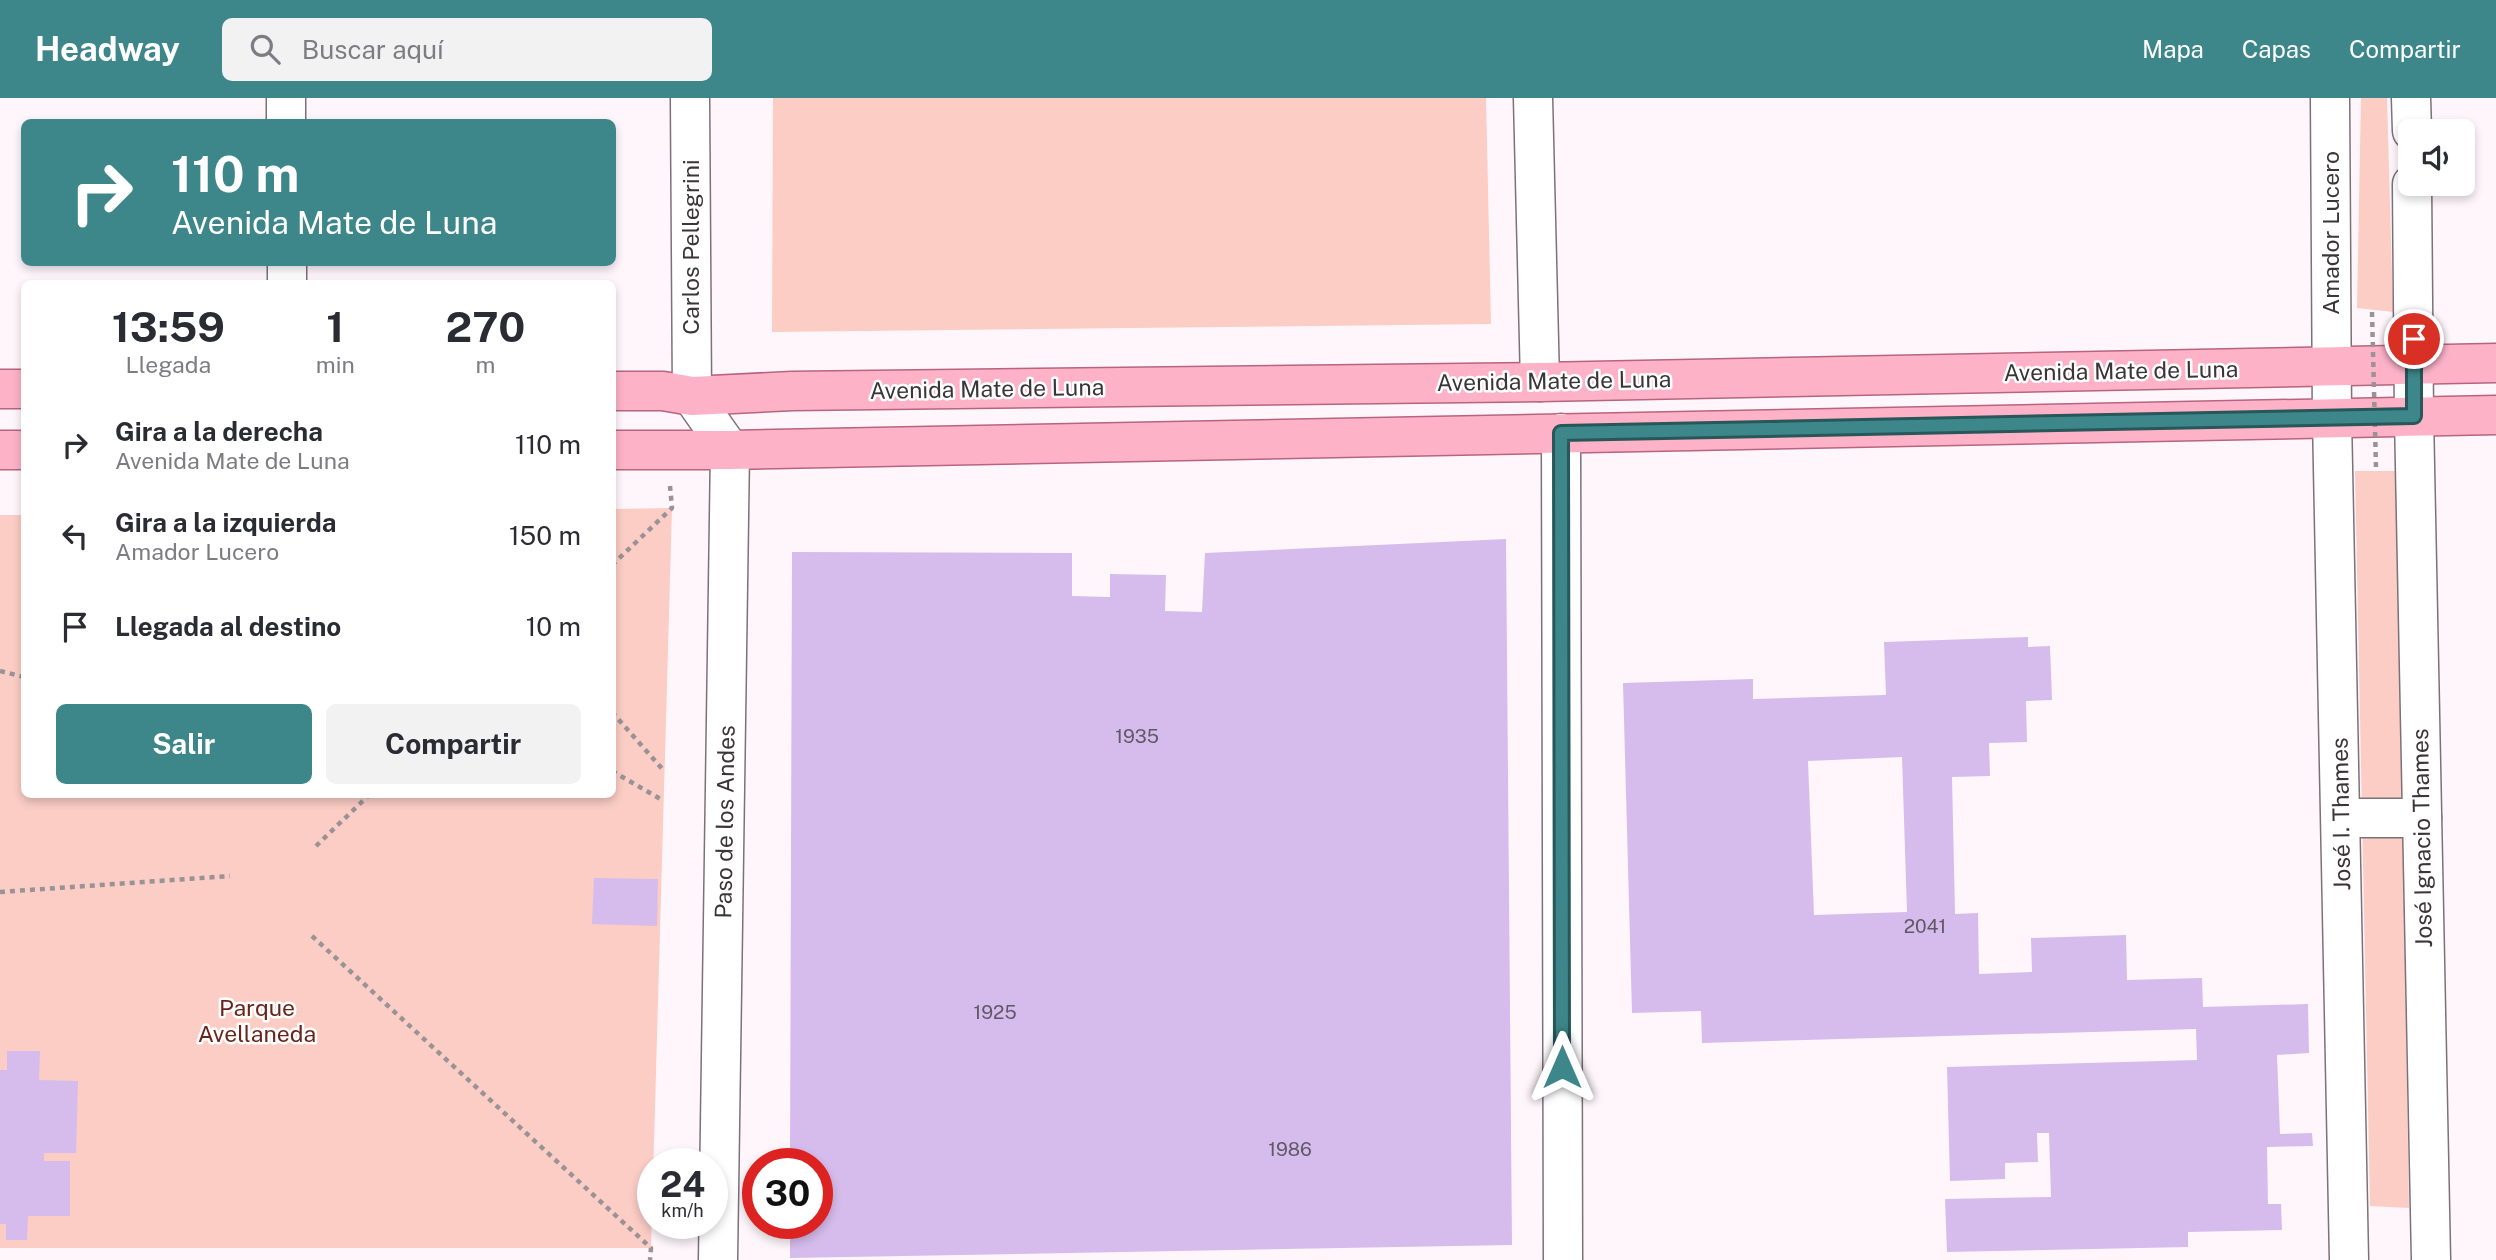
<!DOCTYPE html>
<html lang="es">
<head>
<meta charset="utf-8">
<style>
  :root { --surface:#fff; --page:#f2f2f3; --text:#2b2b33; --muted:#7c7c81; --accent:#3d8689 }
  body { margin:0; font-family:"Public Sans",sans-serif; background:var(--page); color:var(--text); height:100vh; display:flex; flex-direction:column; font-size:26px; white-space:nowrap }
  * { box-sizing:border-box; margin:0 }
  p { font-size:23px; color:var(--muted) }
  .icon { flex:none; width:38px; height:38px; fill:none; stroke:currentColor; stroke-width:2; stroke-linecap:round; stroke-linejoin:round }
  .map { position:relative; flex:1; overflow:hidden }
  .drawer { position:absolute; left:21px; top:182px; width:595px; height:518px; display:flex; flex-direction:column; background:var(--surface); border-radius:10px; box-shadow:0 4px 10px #0003 }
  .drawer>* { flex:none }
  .top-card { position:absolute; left:21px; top:21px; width:595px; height:147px; border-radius:10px; box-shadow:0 4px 10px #0003; background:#3d8689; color:#fff; overflow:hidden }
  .fabs { position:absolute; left:2398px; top:21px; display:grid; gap:14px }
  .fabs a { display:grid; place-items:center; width:77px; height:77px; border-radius:10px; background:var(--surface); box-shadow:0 4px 10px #0003; font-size:35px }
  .speed { position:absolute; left:637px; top:1050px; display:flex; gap:14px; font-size:35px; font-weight:700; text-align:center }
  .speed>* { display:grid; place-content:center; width:91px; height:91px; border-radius:50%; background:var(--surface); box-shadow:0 4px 10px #0003; line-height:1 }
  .speed small { font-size:18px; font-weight:400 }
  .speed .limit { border:10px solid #d22; background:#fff; color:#111 }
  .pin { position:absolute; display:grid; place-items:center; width:60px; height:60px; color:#fff; margin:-30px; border:4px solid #fff; border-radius:50%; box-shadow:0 2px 7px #0007 }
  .me { position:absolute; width:77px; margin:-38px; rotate:0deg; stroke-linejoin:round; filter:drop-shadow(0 0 5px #0008) }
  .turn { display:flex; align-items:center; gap:24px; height:147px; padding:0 35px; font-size:32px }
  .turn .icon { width:91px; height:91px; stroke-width:2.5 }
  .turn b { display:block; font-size:49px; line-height:60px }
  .eta { display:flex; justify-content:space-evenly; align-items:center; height:119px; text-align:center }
  .eta b { font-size:42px; font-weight:700; line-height:49px }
  .cta { display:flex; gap:14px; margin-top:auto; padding:14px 35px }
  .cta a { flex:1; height:80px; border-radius:10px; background:var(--accent); color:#fff; font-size:28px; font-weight:700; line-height:80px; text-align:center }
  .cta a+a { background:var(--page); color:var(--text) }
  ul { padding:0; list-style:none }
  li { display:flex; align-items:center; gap:21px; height:91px; padding:0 35px }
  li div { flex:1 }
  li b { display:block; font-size:26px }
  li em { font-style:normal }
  header { display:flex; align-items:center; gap:42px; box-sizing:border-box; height:98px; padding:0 35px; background:var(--accent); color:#fff }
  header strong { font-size:33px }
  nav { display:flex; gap:38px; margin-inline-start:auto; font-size:24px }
  .search { width:490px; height:63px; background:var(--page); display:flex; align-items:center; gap:18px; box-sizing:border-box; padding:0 24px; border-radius:10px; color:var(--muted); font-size:26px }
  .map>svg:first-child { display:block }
</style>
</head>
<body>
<header>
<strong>Headway</strong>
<div class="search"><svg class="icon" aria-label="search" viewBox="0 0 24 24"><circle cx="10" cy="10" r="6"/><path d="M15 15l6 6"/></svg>Buscar aquí</div>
<nav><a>Mapa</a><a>Capas</a><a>Compartir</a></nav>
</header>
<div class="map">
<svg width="2496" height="1162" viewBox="0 0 2496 1162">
  <rect width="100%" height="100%" fill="#fef6fb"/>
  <!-- green -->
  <g fill="#fbcdc5">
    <path d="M 773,0 L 1486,0 L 1491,226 L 772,234 Z"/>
    <path d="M 2361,0 L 2387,0 L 2393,214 L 2357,210 Z"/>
    <path d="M 2355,373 L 2397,373 L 2409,1110 L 2370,1108 Z"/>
    <path d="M 672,410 L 651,1150 L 0,1150 L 0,417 L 24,417 L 24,696 L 612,696 L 613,411 Z"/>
  </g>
  <!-- building -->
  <g fill="#d5bcec" fill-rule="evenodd">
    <path d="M 1506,441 L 1512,1147 L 790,1160 L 790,1125 L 817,1125 L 817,1066 L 790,1066 L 792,454 L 1072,455 L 1072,498 L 1110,499 L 1110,476 L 1166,477 L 1165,513 L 1202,514 L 1205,455 Z"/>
    <path d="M 2028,539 L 2028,549 L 2050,548 L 2052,602 L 2026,603 L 2027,644 L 1989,645 L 1990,678 L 1952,679 L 1955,816 L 1978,815 L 1979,876 L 2032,874 L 2031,840 L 2126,837 L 2127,882 L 2202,880 L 2203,909 L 2308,906 L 2309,955 L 2277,957 L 2280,1036 L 2312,1035 L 2313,1048 L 2267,1049 L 2268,1106 L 2281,1106 L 2282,1132 L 2188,1134 L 2188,1149 L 1947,1154 L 1945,1101 L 2051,1099 L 2049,1035 L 2037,1035 L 2038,1064 L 2005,1065 L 2005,1081 L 1950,1083 L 1947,969 L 2197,962 L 2196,931 L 1702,945 L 1701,913 L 1632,915 L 1623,585 L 1753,581 L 1753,601 L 1886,597 L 1884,544 ZM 1902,659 L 1907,814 L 1814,817 L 1808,663 Z"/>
    <path d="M 594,780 L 658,781 L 657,828 L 592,826 Z"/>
    <path d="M 7,953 L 40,953 L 39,982 L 78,983 L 76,1055 L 44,1055 L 44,1063 L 70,1063 L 70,1118 L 28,1118 L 27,1142 L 6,1142 L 6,1126 L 0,1126 L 0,972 L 7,972 Z"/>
  </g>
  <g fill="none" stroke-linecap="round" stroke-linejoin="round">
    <!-- minor casing -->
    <g stroke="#7d7179" stroke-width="41">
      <g id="minor">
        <path d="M 286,0 L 286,24"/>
        <path d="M 690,0 L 692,298 L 730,352 L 718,1162"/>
        <path d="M 1533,0 L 1540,284"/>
        <path d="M 2330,0 L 2332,320 L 2349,1162"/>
        <path d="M 2411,0 L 2412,33"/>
        <path d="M 2412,86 L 2414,318 L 2431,1162"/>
        <path d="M 287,164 L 287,186"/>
        <path d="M 1561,335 L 1563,1162"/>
        <path d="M 2341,720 L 2422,720"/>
      </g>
    </g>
    <!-- major casing -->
    <g stroke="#b7657e" stroke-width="41">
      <g id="major">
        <path d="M 0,291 L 24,291"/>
        <path d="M 612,293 L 663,293 L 692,298 L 792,293 L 1540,284 L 2496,265"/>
        <path d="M 0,352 L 24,352"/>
        <path d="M 612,352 L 730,352 L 2496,317"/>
      </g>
    </g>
    <!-- path -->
    <g stroke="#999296" stroke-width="4.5" stroke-dasharray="5 5" stroke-linecap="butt">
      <path d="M 612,467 L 672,410 L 670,388"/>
      <path d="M 0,573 L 24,579"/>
      <path d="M 612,614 L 665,674"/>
      <path d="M 612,673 L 664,703"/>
      <path d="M 316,748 L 370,696"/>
      <path d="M 0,794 L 230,778"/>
      <path d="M 312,838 L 651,1150 L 650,1162"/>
    </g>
    <!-- minor -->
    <use href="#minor" stroke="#fff" stroke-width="38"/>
    <!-- major -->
    <use href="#major" stroke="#fdb2c8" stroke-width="38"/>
    <!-- path-bridge -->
    <path stroke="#999296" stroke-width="4.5" stroke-dasharray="5 5" stroke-linecap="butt" d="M 2372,214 L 2376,370"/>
  </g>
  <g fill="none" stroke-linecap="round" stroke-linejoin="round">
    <!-- route casing -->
    <g stroke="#285759" stroke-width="18">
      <path id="route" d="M 1562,969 L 1561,335 L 2414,318 L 2414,241"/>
    </g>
    <!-- route -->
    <use href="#route" stroke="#3d8689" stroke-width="12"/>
  </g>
  <g text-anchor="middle" stroke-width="5" stroke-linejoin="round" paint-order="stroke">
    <!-- number labels -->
    <g font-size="19" fill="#615765">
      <text x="1137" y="645">1935</text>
      <text x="1925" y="835">2041</text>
      <text x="995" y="921">1925</text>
      <text x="1290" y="1058">1986</text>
    </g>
    <!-- street labels -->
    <g font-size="23" fill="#3a3538" stroke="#fff">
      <text transform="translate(2331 135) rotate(-90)" y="8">Amador Lucero</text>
      <text transform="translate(691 149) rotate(-90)" y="8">Carlos Pellegrini</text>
      <text transform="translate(2121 273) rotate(-1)" y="8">Avenida Mate de Luna</text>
      <text transform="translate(1554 283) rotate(-1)" y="8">Avenida Mate de Luna</text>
      <text transform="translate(987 291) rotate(-1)" y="8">Avenida Mate de Luna</text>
      <text transform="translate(2341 716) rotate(-91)" y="8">José I. Thames</text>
      <text transform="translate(725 724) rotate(-89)" y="8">Paso de los Andes</text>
      <text transform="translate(2422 740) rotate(-91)" y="8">José Ignacio Thames</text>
    </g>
    <!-- park labels -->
    <g font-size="23" fill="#6a241a" stroke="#fff">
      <text x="257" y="918">Parque<tspan x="257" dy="26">Avellaneda</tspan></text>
    </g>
  </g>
</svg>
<div class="fabs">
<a><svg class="icon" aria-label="sound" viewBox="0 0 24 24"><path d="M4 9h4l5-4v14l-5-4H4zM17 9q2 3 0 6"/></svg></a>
</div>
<div class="speed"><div>24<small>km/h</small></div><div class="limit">30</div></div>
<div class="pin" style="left:2414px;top:241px;background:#d93025"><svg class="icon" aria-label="arrive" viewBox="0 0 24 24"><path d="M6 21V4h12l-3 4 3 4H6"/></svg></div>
<svg class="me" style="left:1562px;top:969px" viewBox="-20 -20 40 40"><path d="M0-17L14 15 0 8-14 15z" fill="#3d8689" stroke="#fff" stroke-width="4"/></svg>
<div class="top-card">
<div class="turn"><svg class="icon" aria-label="right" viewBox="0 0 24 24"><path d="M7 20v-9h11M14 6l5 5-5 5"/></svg><div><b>110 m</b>Avenida Mate de Luna</div></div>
</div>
<section class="drawer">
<div class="eta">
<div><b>13:59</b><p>Llegada</p></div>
<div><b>1</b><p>min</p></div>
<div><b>270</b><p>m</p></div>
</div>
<ul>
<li><svg class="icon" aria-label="right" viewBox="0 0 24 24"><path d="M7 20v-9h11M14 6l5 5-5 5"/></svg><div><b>Gira a la derecha</b><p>Avenida Mate de Luna</p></div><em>110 m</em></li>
<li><svg class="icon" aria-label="left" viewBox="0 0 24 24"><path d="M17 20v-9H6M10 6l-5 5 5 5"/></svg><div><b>Gira a la izquierda</b><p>Amador Lucero</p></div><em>150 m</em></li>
<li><svg class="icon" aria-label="arrive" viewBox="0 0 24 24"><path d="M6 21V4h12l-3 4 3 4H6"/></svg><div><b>Llegada al destino</b></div><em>10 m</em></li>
</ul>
<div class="cta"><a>Salir</a><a>Compartir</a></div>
</section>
</div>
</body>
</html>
